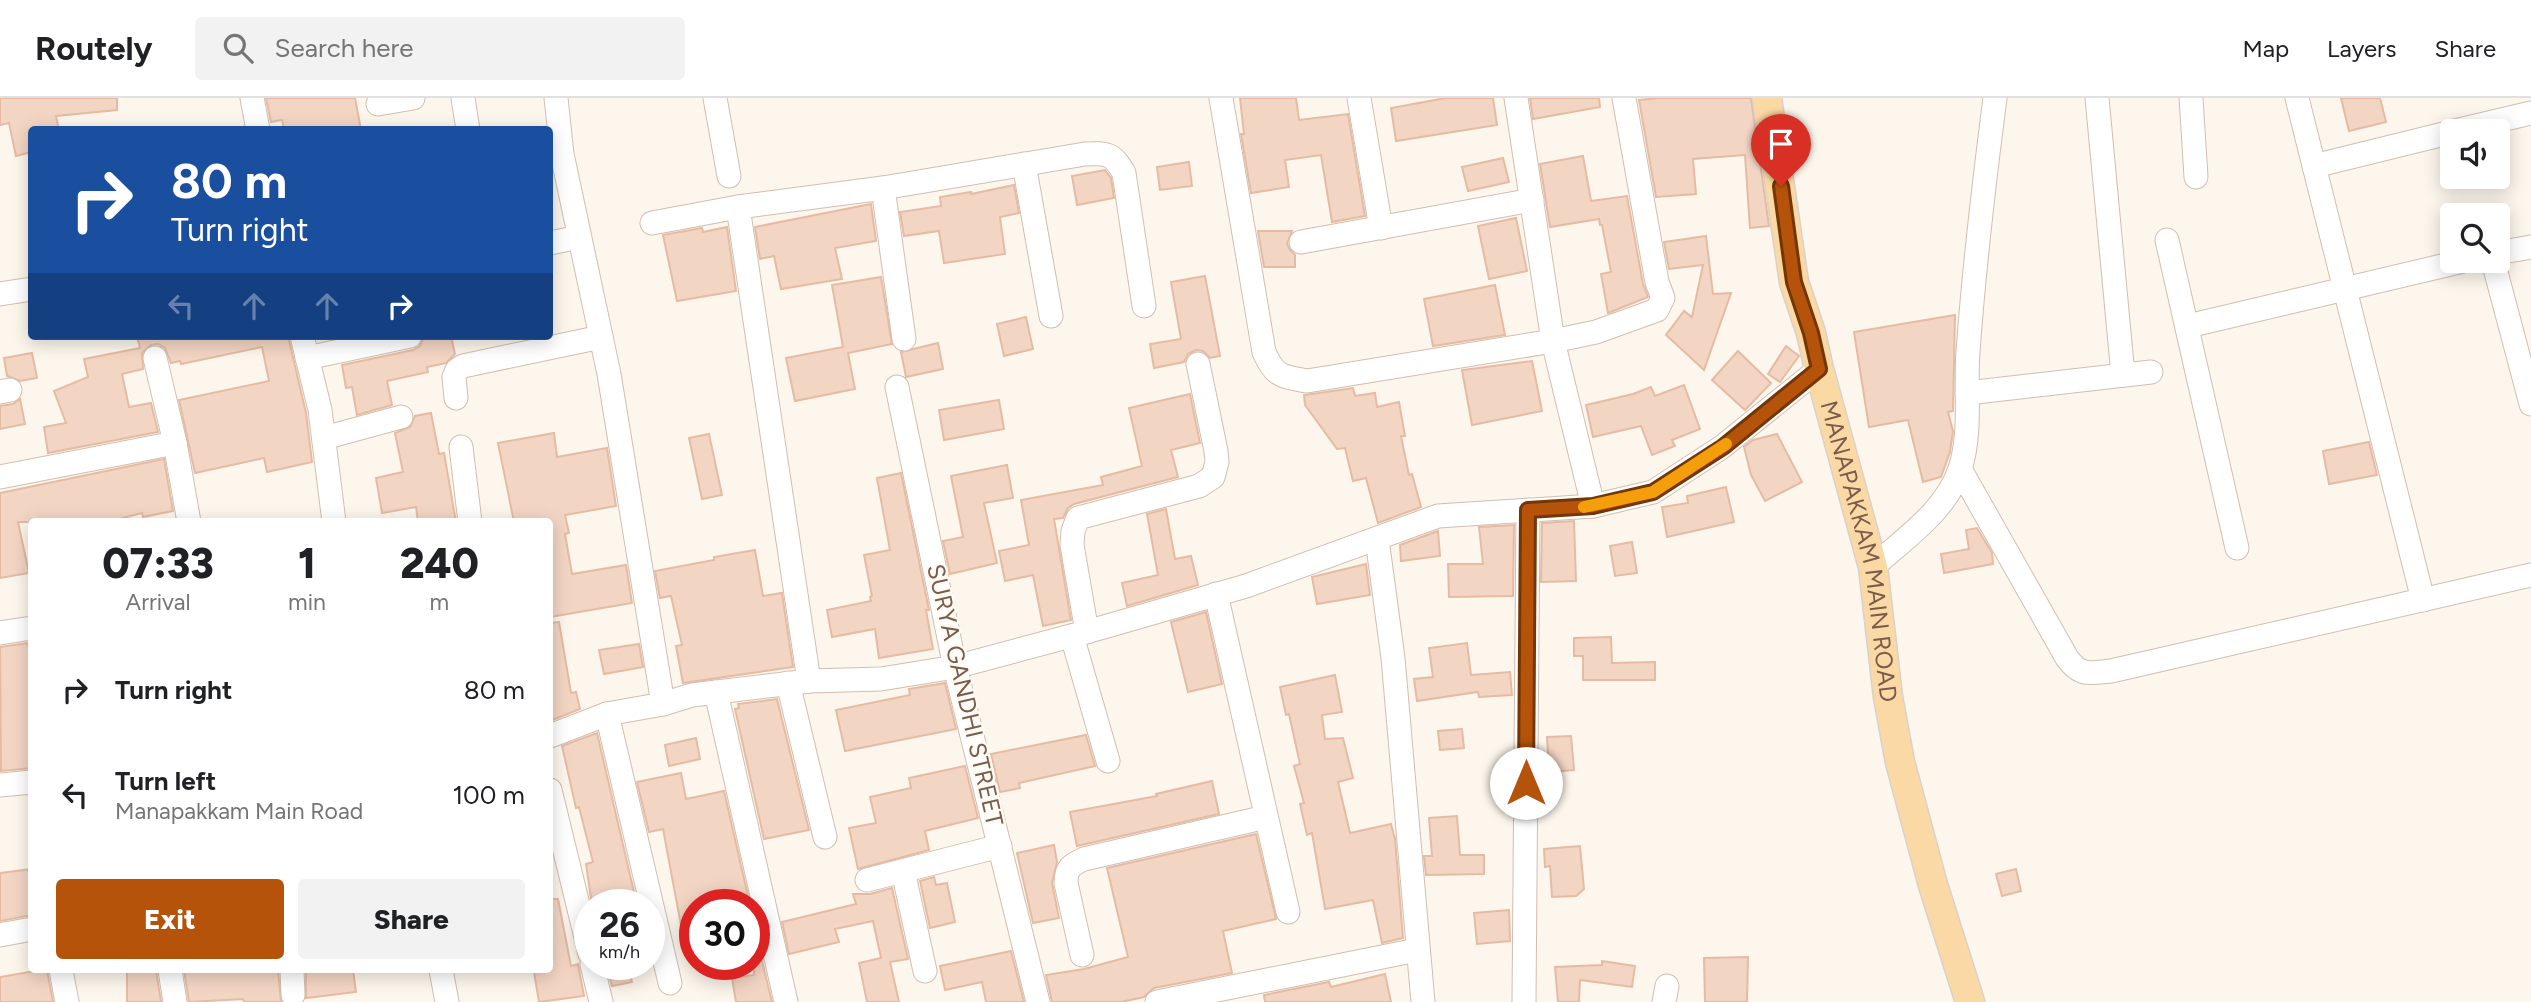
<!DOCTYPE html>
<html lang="en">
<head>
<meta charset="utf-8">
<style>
  :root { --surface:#fff; --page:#f2f2f2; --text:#202124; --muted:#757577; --line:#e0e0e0; --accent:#b45309 }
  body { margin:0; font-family:Figtree,sans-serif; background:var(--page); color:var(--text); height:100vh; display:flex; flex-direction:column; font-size:26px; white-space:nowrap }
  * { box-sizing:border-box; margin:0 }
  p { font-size:23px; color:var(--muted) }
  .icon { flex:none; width:38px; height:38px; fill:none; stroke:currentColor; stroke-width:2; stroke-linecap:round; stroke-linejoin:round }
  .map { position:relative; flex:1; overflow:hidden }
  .panel { position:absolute; left:28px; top:420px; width:525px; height:455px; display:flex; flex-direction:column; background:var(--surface); border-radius:7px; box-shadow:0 4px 18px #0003 }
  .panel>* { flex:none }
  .banner { position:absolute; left:28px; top:28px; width:525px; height:214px; border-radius:7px; box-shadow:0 4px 18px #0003; background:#1a4fa0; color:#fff; overflow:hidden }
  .buttons { position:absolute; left:2440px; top:21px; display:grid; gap:14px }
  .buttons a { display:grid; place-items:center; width:70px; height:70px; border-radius:7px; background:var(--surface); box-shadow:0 4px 18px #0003; font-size:35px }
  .speed { position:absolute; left:574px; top:791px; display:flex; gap:14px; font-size:35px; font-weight:700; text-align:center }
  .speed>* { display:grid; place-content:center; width:91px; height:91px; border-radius:50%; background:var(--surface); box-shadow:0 4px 18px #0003; line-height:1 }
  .speed small { font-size:18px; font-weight:400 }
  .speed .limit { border:10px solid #d22; background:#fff; color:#111 }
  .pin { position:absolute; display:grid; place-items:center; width:60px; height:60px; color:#fff; margin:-72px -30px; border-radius:50% 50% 50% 0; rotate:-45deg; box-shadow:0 0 7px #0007 }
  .pin .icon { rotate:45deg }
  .me { position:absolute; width:77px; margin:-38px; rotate:0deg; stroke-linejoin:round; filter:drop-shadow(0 0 5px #0008) }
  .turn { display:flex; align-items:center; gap:24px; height:147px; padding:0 28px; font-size:32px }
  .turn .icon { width:91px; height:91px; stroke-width:2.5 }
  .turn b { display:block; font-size:49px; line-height:60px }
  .lanes { display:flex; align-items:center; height:66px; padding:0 28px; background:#0003; justify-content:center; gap:35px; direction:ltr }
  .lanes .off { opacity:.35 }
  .eta { display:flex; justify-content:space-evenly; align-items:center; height:119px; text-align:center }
  .eta b { font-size:42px; font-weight:800; line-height:49px }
  .button { display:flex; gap:14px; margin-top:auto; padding:14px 28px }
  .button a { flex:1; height:80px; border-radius:7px; background:var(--accent); color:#fff; font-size:28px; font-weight:800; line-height:80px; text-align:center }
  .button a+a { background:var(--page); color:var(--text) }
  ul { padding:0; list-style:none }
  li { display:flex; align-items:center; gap:21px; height:105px; padding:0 28px }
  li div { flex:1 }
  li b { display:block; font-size:26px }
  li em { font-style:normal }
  header { display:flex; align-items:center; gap:42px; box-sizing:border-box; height:98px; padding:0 35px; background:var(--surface); border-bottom:2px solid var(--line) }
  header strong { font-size:33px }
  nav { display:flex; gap:38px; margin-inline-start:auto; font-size:24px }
  .search { width:490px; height:63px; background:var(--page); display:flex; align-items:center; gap:18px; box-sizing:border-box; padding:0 24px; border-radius:7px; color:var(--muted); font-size:26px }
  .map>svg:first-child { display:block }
</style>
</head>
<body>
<header>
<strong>Routely</strong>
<div class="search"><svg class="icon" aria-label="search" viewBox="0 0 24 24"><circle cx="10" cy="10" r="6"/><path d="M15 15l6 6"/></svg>Search here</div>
<nav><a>Map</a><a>Layers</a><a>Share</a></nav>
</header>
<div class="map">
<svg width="2531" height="904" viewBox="0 0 2531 904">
  <rect width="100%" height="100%" fill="#fdf6ec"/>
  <!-- building -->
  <g fill="#f3d5c3" stroke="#e6bba3" stroke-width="2">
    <path d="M 0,0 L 117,0 L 117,12 L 56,18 L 59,32 L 32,32 L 32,54 L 16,58 L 9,25 L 0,27 Z"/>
    <path d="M 266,0 L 355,0 L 361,32 L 284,32 L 282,22 L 271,24 Z"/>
    <path d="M 1240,0 L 1296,0 L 1299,22 L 1348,16 L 1365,118 L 1332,124 L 1321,57 L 1285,62 L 1289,89 L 1251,95 L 1241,36 L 1244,36 Z"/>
    <path d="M 1446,0 L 1493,0 L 1497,27 L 1396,43 L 1391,10 Z"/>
    <path d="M 1530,0 L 1599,0 L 1600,9 L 1533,21 Z"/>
    <path d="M 1659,0 L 1751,0 L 1769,128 L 1750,130 L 1745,57 L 1693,61 L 1696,96 L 1656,99 L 1639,2 Z"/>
    <path d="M 2341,0 L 2380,0 L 2386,24 L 2349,33 Z"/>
    <path d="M 1583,58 L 1591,103 L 1627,98 L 1643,186 L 1648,199 L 1608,215 L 1601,176 L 1611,174 L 1602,127 L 1600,127 L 1599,121 L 1550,129 L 1540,66 Z"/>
    <path d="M 1503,60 L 1509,84 L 1468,93 L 1462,69 Z"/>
    <path d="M 1189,64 L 1192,88 L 1160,92 L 1157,69 Z"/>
    <path d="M 1105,72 L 1111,80 L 1114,100 L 1077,107 L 1072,78 Z"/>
    <path d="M 1014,87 L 1019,115 L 1000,119 L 1005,156 L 944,165 L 939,133 L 904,138 L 900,114 L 941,108 L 940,99 L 971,94 L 971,96 Z"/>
    <path d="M 871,106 L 876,143 L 835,150 L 842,181 L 781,191 L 774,158 L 760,161 L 755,129 Z"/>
    <path d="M 1516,120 L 1527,173 L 1489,181 L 1478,128 Z"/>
    <path d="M 727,129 L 736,193 L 677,203 L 663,137 L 702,130 L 703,134 Z"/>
    <path d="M 1258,133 L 1292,133 L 1287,146 L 1290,152 L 1295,157 L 1295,169 L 1264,169 Z"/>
    <path d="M 1706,138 L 1713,196 L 1731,195 L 1704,272 L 1666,237 L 1684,213 L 1692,219 L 1703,167 L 1669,171 L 1664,144 Z"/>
    <path d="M 1205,178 L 1220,258 L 1210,260 L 1203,253 L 1196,252 L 1188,256 L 1184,264 L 1154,270 L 1150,246 L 1181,241 L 1171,184 Z"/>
    <path d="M 881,179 L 892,246 L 848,255 L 855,291 L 795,303 L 786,260 L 843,249 L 832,187 Z"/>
    <path d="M 1495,187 L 1505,237 L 1433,248 L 1424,201 Z"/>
    <path d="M 1955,217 L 1953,313 L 1948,314 L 1953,333 L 1950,354 L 1941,379 L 1923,384 L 1908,322 L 1869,329 L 1854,234 Z"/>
    <path d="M 1026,219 L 1033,251 L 1004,258 L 997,226 Z"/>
    <path d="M 137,238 L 288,238 L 306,315 L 312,364 L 267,374 L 264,360 L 195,375 L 179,302 L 269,283 L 262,249 L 181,266 L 180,263 L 171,265 L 165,250 L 158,246 L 151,247 L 142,255 L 143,271 L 122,276 L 129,309 L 151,305 L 158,334 L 48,355 L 44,329 L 66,325 L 54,293 L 88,279 L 84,261 L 140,250 Z"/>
    <path d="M 451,238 L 455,256 L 446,265 L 427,269 L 428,274 L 387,283 L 392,307 L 357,317 L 352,289 L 346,290 L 342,267 L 413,252 L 420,248 L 424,239 Z"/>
    <path d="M 938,245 L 943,271 L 906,279 L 901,254 Z"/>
    <path d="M 1786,248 L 1799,258 L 1780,284 L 1768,276 Z"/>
    <path d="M 1738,253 L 1771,285 L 1745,312 L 1712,282 Z"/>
    <path d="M 32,255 L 37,280 L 20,283 L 7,278 L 4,260 Z"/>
    <path d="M 1532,263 L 1542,313 L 1472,327 L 1462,272 Z"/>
    <path d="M 1684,287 L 1700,331 L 1672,342 L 1675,348 L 1652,357 L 1641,328 L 1593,339 L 1586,307 L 1633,296 L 1651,289 L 1655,298 Z"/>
    <path d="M 1353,290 L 1355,298 L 1375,295 L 1377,309 L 1399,304 L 1405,338 L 1401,338 L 1409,377 L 1412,376 L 1421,409 L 1378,425 L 1366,380 L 1353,383 L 1345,350 L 1337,351 L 1305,307 L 1304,297 Z"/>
    <path d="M 1190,296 L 1200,345 L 1171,352 L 1178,379 L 1074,406 L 1068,410 L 1063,420 L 1054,421 L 1071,522 L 1043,528 L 1033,477 L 1005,483 L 999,453 L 1029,447 L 1021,402 L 1103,387 L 1101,379 L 1142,368 L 1129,310 Z"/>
    <path d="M 20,301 L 25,326 L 0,331 L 0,308 L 13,306 Z"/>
    <path d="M 999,302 L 1004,331 L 944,342 L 939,312 Z"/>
    <path d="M 431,315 L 439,356 L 444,355 L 456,424 L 418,424 L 416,409 L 382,415 L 376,380 L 403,374 L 395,335 L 410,329 L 415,318 Z"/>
    <path d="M 554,335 L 557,359 L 607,350 L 616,408 L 565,417 L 569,435 L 565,436 L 572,476 L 626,467 L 632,505 L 550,519 L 550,424 L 514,424 L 498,345 Z"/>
    <path d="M 709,336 L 722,397 L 702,401 L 689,340 Z"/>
    <path d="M 1777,336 L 1802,384 L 1765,403 L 1751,377 L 1744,349 L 1753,342 Z"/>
    <path d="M 2369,344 L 2377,377 L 2329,386 L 2323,353 Z"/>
    <path d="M 164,361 L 173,413 L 143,419 L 142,415 L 108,424 L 18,424 L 29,475 L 0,480 L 0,395 Z"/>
    <path d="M 1007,367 L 1013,400 L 984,405 L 997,465 L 950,476 L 943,443 L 963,439 L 951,378 Z"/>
    <path d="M 901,375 L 929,512 L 926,512 L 933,551 L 879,560 L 875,531 L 832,539 L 827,512 L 871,503 L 870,499 L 872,498 L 864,457 L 890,452 L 877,380 Z"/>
    <path d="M 1726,389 L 1734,424 L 1667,439 L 1662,409 L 1688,405 L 1687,398 Z"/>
    <path d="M 1166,411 L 1175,461 L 1191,458 L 1198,487 L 1127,508 L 1122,485 L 1158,477 L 1147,416 Z"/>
    <path d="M 1574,423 L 1576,483 L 1541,484 L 1542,425 Z"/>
    <path d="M 1514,427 L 1513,498 L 1449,499 L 1448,466 L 1483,466 L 1479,429 Z"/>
    <path d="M 1977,430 L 1992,455 L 1993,466 L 1944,475 L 1941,456 L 1969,451 L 1966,432 Z"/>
    <path d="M 1438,433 L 1440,458 L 1401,463 L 1400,447 Z"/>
    <path d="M 1632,444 L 1637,475 L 1615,478 L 1610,448 Z"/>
    <path d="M 755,452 L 763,498 L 782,495 L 793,569 L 683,585 L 676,548 L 682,547 L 671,498 L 660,500 L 655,473 L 714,462 L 714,459 Z"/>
    <path d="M 1366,466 L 1370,497 L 1317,506 L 1312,479 Z"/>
    <path d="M 1206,514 L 1222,586 L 1188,594 L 1171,524 Z"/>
    <path d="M 559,524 L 571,595 L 576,594 L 580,611 L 550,623 L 550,525 Z"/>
    <path d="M 1611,539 L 1612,565 L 1655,564 L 1655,582 L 1583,582 L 1583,558 L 1574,558 L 1574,540 Z"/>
    <path d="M 28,545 L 32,563 L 32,670 L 1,673 L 0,549 Z"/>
    <path d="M 1467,545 L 1471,577 L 1510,574 L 1512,597 L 1479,599 L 1478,594 L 1417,603 L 1414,581 L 1433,579 L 1429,550 Z"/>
    <path d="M 639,546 L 643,569 L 604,576 L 599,552 Z"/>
    <path d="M 1335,577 L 1342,614 L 1322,617 L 1325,641 L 1343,640 L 1353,680 L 1338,684 L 1350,735 L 1391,726 L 1395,741 L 1403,840 L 1382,845 L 1373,802 L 1325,811 L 1312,735 L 1307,737 L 1300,706 L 1304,705 L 1294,668 L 1300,666 L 1289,616 L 1286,617 L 1280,589 Z"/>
    <path d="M 945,585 L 956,631 L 845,653 L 836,612 L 910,597 L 909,591 Z"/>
    <path d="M 777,601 L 809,732 L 764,741 L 735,611 L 739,610 L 738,606 Z"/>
    <path d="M 1462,631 L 1464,650 L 1440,652 L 1438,633 Z"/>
    <path d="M 597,635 L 637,807 L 592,807 L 586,766 L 593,764 L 579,709 L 576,710 L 562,648 Z"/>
    <path d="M 1086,637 L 1095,668 L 1019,685 L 1020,690 L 1000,694 L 991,656 Z"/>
    <path d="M 1571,638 L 1574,672 L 1549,674 L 1547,639 Z"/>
    <path d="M 696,640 L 700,661 L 669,668 L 665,647 Z"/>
    <path d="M 965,668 L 978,720 L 925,733 L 929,752 L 858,771 L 849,730 L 876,725 L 870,699 L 911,690 L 909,680 Z"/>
    <path d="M 681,675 L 686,701 L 724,693 L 750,807 L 695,807 L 695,853 L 686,854 L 663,731 L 649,734 L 637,684 Z"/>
    <path d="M 1212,683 L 1219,716 L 1077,748 L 1070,714 L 1157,698 L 1156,696 Z"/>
    <path d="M 1457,718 L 1460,757 L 1484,757 L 1484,776 L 1426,777 L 1424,758 L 1432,758 L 1429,720 Z"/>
    <path d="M 1256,736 L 1276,821 L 1223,833 L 1232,875 L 1154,890 L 1144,899 L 1121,904 L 1052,904 L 1046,877 L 1084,871 L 1128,859 L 1107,770 Z"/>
    <path d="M 1054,747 L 1057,764 L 1052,785 L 1059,820 L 1033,825 L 1017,755 Z"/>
    <path d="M 1580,748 L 1584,791 L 1576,798 L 1552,799 L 1550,768 L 1545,769 L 1544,751 Z"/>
    <path d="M 32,771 L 32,817 L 0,823 L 0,775 Z"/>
    <path d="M 2016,771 L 2021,793 L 2002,798 L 1996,776 Z"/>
    <path d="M 934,779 L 936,787 L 947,785 L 955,824 L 930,830 L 920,783 Z"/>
    <path d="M 892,790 L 908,861 L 890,864 L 899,904 L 867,904 L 859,865 L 881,860 L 873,823 L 835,831 L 839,844 L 789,856 L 782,824 L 856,806 L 853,796 L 870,796 Z"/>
    <path d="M 550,801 L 558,801 L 571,868 L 578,866 L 584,898 L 539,904 L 534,874 L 550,872 Z"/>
    <path d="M 1509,812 L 1510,843 L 1477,846 L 1474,815 Z"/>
    <path d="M 754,831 L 772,904 L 736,904 L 732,880 L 754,877 Z"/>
    <path d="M 1011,853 L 1024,904 L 986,904 L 982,884 L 945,892 L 940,868 Z"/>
    <path d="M 1748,859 L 1747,904 L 1705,904 L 1704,860 Z"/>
    <path d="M 1602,863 L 1635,868 L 1632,889 L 1580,882 L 1579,904 L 1558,904 L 1555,869 L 1602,867 Z"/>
    <path d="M 606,866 L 628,866 L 632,884 L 612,888 Z"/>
    <path d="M 41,872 L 47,872 L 53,904 L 0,904 L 0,879 Z"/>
    <path d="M 127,872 L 156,872 L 161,904 L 127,904 Z"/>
    <path d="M 184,872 L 278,872 L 281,904 L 244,904 L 243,901 L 189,904 Z"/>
    <path d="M 306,872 L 353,872 L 356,894 L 306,900 Z"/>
    <path d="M 1385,876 L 1391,904 L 1265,904 L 1264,897 L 1329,884 L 1331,889 Z"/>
  </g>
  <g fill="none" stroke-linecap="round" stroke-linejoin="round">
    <!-- minor casing -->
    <g stroke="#d1beb0" stroke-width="25">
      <g id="minor">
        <path d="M 252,0 L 258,32"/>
        <path d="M 463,0 L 468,32"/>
        <path d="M 556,0 L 562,56 L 609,276 L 663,606"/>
        <path d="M 715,0 L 729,78"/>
        <path d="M 1221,0 L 1264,254 C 1275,279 1281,278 1307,283 L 1553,243 L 1593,408 L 1653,394 L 1722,349 L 1819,271"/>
        <path d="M 1359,0 L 1381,130"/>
        <path d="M 1516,0 L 1553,243 L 1596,234 L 1657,212 L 1663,200 L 1657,184 L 1624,0"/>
        <path d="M 2097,0 L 2123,277"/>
        <path d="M 2191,0 L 2196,79"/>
        <path d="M 2297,0 L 2423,502"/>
        <path d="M 378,6 L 413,0"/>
        <path d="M 2455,33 L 2531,15"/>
        <path d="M 1024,66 L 1051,218"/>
        <path d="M 2314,68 L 2452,34"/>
        <path d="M 883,90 L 1085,56 C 1108,55 1112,55 1124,75 L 1144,208"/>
        <path d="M 738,109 L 809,583 L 881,581 L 955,569 L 1104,529 L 1246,488 L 1438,418 L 1593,408"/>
        <path d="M 652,125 L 738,109 L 883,90 L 904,241"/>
        <path d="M 2167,142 L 2237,450"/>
        <path d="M 1301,144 L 1532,102"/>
        <path d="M 550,145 L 579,139"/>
        <path d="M 2497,155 L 2531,149"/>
        <path d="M 2493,163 L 2531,306"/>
        <path d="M 0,196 L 32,191"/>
        <path d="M 2188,228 L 2463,163"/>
        <path d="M 302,238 L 320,312 L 334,424"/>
        <path d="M 155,260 L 175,345 L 189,424"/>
        <path d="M 307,260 L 410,238"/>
        <path d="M 897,289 L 955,569 L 1038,904"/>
        <path d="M 0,294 L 10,292"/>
        <path d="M 1967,295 L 2151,274"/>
        <path d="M 456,300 L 454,279 L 457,272 L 463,268 L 601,239"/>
        <path d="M 324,340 L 401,319"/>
        <path d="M 461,349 L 470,424"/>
        <path d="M 1960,371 L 2067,560 C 2081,579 2089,575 2111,573 L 2531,477"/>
        <path d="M 0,379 L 175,345"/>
        <path d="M 1377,441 L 1393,560 L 1423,904"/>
        <path d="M 1873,469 C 1905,440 1946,413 1960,371 C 1972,334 1965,292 1968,254 C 1974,169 1984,85 1995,0"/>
        <path d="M 1216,496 L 1288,814"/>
        <path d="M 1087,534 L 1072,447 L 1073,433 L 1078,420 L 1199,388 L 1213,379 L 1217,364 L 1216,353 L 1198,266"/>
        <path d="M 0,535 L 32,530"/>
        <path d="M 1072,538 L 1108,663"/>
        <path d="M 788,585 L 825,739"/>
        <path d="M 716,594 L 786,904"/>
        <path d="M 607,616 L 670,885"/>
        <path d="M 550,638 L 607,616 L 663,606 L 692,597 L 809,583"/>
        <path d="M 0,687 L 32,684"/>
        <path d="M 550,692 L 590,856"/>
        <path d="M 903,773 L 925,873"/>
        <path d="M 867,782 L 1000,748"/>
        <path d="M 0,837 L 32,831"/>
        <path d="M 1082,857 L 1066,785 C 1066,770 1071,767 1084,761 L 1266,719"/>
        <path d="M 592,866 L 601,904"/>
        <path d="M 61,872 L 67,904"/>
        <path d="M 170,872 L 175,904"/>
        <path d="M 292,872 L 293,897"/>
        <path d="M 441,872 L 447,904"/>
        <path d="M 1157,904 L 1417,852"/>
        <path d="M 1524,904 L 1528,412"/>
        <path d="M 1664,904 L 1667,888"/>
      </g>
    </g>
    <!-- major casing -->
    <g stroke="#dad1cd" stroke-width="31">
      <g id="major">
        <path id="s1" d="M 1767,0 L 1794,184 L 1811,235 L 1819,271 L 1873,469 L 1888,599 L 1900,664 L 1933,787 L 1970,904"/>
      </g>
    </g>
    <!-- minor -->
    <use href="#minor" stroke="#fff" stroke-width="23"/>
    <!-- major -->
    <use href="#major" stroke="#fbd9a5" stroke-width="28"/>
  </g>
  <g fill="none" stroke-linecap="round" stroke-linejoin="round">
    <!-- route casing -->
    <g stroke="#753606" stroke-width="18">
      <path id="route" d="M 1526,685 L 1528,412 L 1593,408 L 1653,394 L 1723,349 L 1819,271 L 1811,235 L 1794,184 L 1781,88"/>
    </g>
    <!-- route -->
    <use href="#route" stroke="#b45309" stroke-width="12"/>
    <!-- slow -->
    <path stroke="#f59e0b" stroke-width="12" d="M 1584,409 L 1653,394 L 1726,346"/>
  </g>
  <g text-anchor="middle" stroke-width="5" stroke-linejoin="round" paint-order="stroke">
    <!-- street labels -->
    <g font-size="24" fill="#7a5c4d" stroke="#fffaf3">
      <text dy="8" stroke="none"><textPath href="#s1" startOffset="464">MANAPAKKAM MAIN ROAD</textPath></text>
      <text transform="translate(965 597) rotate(77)" y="8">SURYA GANDHI STREET</text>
    </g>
  </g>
</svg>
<div class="buttons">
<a><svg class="icon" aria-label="sound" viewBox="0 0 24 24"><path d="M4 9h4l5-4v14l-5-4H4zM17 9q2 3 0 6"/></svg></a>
<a><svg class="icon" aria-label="search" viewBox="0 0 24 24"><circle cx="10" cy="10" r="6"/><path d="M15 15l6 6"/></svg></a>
</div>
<div class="speed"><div>26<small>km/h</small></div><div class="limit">30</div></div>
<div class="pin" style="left:1781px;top:88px;background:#d93025"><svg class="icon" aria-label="arrive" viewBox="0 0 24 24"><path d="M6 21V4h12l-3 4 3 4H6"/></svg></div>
<svg class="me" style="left:1526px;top:685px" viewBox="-20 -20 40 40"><circle r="19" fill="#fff"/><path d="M0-13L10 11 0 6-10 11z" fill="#b45309"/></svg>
<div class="banner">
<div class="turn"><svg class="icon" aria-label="right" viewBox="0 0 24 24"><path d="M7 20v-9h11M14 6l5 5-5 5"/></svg><div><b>80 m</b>Turn right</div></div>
<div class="lanes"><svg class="icon off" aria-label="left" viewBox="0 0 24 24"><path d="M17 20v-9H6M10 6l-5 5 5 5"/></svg><svg class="icon off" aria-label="ahead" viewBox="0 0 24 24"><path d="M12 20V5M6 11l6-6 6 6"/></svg><svg class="icon off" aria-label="ahead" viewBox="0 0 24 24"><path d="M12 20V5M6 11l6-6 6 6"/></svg><svg class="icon" aria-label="right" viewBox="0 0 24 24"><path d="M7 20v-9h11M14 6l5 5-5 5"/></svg></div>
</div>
<section class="panel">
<div class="eta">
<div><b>07:33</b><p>Arrival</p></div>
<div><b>1</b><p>min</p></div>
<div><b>240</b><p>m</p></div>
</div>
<ul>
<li><svg class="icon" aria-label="right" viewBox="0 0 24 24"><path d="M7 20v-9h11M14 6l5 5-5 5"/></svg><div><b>Turn right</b></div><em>80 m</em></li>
<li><svg class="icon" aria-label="left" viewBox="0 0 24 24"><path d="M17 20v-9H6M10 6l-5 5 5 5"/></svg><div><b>Turn left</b><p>Manapakkam Main Road</p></div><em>100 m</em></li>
</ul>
<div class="button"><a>Exit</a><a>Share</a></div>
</section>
</div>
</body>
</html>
